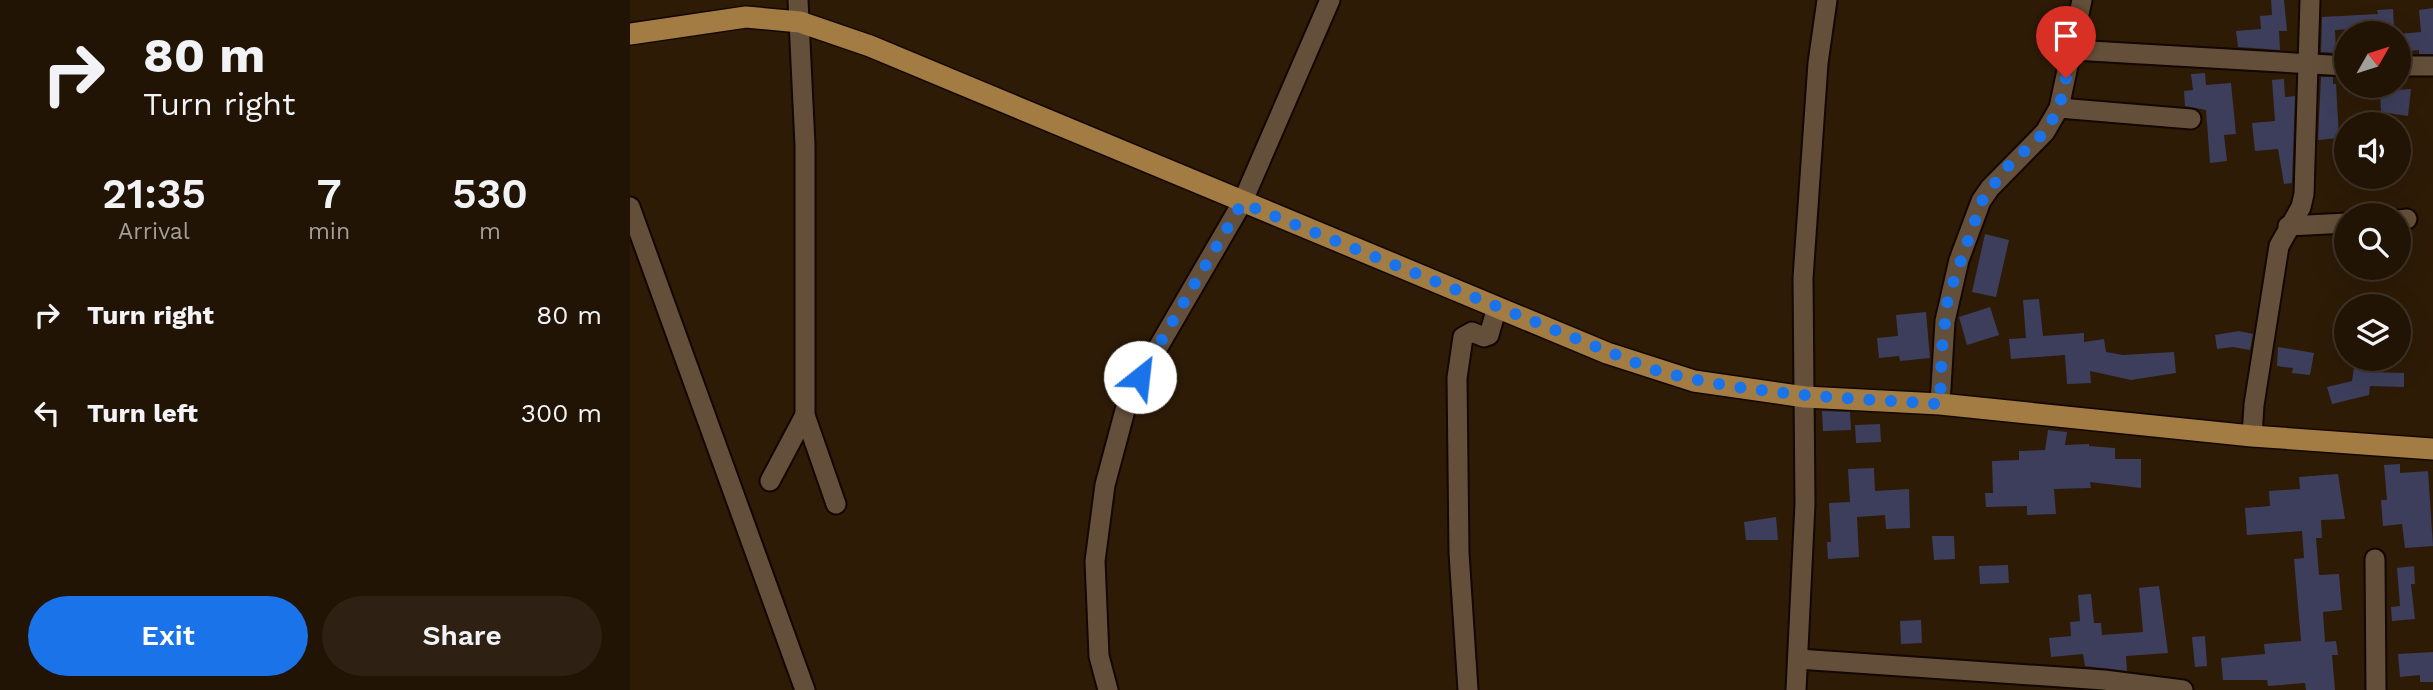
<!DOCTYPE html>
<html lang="en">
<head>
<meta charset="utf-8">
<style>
  :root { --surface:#221404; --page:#2e2113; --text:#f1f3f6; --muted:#a29e9a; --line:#3f3326; --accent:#1a73e8 }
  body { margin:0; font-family:"Work Sans",sans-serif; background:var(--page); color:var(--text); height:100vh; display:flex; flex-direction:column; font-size:26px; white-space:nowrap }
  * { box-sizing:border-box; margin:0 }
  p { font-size:23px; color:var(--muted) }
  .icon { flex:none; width:38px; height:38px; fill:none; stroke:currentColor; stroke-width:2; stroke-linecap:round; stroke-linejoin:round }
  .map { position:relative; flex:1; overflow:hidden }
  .side { display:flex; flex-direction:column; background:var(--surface); width:630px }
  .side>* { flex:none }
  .guide { background:#221404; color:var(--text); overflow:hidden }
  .needle { width:46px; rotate:51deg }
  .controls { position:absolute; left:1704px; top:21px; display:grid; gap:14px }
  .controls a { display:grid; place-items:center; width:77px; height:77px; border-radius:50%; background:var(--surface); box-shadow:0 7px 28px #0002,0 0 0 2px var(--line); font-size:35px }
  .pin { position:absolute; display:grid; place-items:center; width:60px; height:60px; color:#fff; margin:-72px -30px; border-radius:50% 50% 50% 0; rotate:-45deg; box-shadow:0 0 7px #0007 }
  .pin .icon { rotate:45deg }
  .me { position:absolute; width:77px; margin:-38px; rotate:29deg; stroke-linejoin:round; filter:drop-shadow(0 0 5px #0008) }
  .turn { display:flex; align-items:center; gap:24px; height:147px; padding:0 28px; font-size:32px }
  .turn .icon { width:91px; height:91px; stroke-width:2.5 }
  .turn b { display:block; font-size:49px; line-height:60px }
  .eta { display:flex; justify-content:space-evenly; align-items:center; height:119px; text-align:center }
  .eta b { font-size:42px; font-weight:600; line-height:49px }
  .action { display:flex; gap:14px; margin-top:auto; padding:14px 28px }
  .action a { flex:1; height:80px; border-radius:42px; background:var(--accent); color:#fff; font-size:28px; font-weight:600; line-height:80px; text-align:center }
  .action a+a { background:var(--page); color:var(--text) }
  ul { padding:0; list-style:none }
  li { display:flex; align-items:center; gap:21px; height:98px; padding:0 28px }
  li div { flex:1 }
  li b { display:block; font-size:26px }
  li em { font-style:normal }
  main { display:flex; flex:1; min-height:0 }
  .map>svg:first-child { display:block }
</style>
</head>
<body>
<main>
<section class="side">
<div class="guide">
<div class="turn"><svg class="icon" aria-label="right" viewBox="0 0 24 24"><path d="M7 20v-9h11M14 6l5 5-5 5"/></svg><div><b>80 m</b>Turn right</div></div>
</div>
<div class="eta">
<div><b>21:35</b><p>Arrival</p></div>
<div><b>7</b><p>min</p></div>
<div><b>530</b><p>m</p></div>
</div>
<ul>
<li><svg class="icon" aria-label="right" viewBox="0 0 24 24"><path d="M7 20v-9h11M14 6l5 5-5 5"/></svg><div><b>Turn right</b></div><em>80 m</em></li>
<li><svg class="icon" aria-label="left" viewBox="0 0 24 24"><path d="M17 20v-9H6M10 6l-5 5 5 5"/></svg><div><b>Turn left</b></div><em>300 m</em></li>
</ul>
<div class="action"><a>Exit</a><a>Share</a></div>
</section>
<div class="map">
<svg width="1803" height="690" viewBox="0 0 1803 690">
  <rect width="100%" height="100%" fill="#2d1b06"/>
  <!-- building -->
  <g fill="#3d3e5b">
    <path d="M 1641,0 L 1654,0 L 1657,31 L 1649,31 L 1650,50 L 1608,47 L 1606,31 L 1631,29 L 1630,16 L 1642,15 Z"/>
    <path d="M 1803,8 L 1803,54 L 1789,54 L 1789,50 L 1769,52 L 1769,34 L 1791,32 L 1789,10 Z"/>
    <path d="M 1763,9 L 1764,27 L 1705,30 L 1706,53 L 1691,52 L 1692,17 L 1748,14 L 1747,10 Z"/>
    <path d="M 1575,73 L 1576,85 L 1601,83 L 1606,134 L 1594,135 L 1597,161 L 1580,163 L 1576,110 L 1555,106 L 1554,91 L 1563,90 L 1561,74 Z"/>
    <path d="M 1691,77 L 1703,77 L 1703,84 L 1706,84 L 1709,138 L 1688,140 Z"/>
    <path d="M 1654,79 L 1655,97 L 1665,96 L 1662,183 L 1654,184 L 1648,149 L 1625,151 L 1622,123 L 1645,121 L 1642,80 Z"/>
    <path d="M 1781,89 L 1778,116 L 1751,112 L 1750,91 Z"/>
    <path d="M 1355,234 L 1379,240 L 1366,297 L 1342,292 Z"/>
    <path d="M 1409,299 L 1413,336 L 1454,333 L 1454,342 L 1474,339 L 1476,352 L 1493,355 L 1544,352 L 1546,373 L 1501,380 L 1460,371 L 1461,383 L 1437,384 L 1435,355 L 1381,359 L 1379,339 L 1396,338 L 1393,300 Z"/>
    <path d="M 1360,307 L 1369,335 L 1337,345 L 1329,317 Z"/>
    <path d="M 1296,312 L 1300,358 L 1270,361 L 1269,356 L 1249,358 L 1247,338 L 1268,336 L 1266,315 Z"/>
    <path d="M 1609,331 L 1623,334 L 1620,350 L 1603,347 L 1587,349 L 1585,335 Z"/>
    <path d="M 1648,347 L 1684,353 L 1680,375 L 1662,373 L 1663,368 L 1647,366 Z"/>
    <path d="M 1724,367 L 1740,369 L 1739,372 L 1774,373 L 1774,387 L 1740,386 L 1739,395 L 1702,404 L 1697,387 L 1722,381 Z"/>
    <path d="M 1192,411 L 1220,412 L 1221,430 L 1193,431 Z"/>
    <path d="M 1250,424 L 1251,442 L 1226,443 L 1225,425 Z"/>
    <path d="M 1418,430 L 1437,432 L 1435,445 L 1459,444 L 1459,446 L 1485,448 L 1485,459 L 1511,459 L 1511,488 L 1460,482 L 1461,488 L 1424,489 L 1426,514 L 1397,515 L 1397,506 L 1356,507 L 1355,493 L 1363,493 L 1362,461 L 1389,460 L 1389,451 L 1415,450 Z"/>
    <path d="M 1770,464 L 1770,473 L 1798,471 L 1803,546 L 1775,548 L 1772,524 L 1753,526 L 1751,500 L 1757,500 L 1754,465 Z"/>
    <path d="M 1244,468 L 1245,491 L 1279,489 L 1280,528 L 1256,529 L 1255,515 L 1227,517 L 1229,557 L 1198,559 L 1197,542 L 1201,542 L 1199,503 L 1220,502 L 1218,469 Z"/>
    <path d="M 1708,474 L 1715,519 L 1691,520 L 1692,538 L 1686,538 L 1689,575 L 1709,574 L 1712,610 L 1693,612 L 1695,642 L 1706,641 L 1708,655 L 1702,655 L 1705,690 L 1676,690 L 1675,683 L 1638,686 L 1637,680 L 1593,680 L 1591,658 L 1635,654 L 1634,644 L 1671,641 L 1664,559 L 1674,558 L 1672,531 L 1617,535 L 1615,508 L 1640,506 L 1639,491 L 1670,489 L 1669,477 Z"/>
    <path d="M 1146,517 L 1148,540 L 1116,540 L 1114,522 Z"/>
    <path d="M 1302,536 L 1324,536 L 1325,559 L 1304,560 Z"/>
    <path d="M 1378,565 L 1379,583 L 1350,584 L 1349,566 Z"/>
    <path d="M 1784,566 L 1785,584 L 1781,584 L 1785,619 L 1762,621 L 1761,607 L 1770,606 L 1767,568 Z"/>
    <path d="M 1529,586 L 1538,653 L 1496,656 L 1497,671 L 1455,666 L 1453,654 L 1421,657 L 1419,638 L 1441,636 L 1440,622 L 1450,621 L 1448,595 L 1461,594 L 1464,623 L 1471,623 L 1472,635 L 1513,632 L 1509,588 Z"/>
    <path d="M 1291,620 L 1292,643 L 1271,644 L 1270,621 Z"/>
    <path d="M 1575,636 L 1577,666 L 1565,667 L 1562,637 Z"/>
    <path d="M 1803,652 L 1803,682 L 1790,682 L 1790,675 L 1770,677 L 1768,654 Z"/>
  </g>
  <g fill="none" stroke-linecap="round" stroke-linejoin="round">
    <!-- minor casing -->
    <g stroke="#140600" stroke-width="23">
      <g id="minor">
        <path d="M 168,0 L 175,145 L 175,415 L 206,504"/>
        <path d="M 1443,50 L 1717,66"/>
        <path d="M 1769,66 L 1803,66"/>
        <path d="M 1429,108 L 1561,119"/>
        <path d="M 0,207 L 175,690"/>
        <path d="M 1769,220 L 1777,219"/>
        <path d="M 1658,226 L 1717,223"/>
        <path d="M 1310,404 L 1315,321 L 1329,260 L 1351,201 L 1360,188 L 1415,132 L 1429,108 L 1452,0"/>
        <path d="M 1622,436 L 1624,405 L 1649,246 L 1671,207 L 1674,194 L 1680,0"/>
        <path d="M 140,481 L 175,415"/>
        <path d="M 1745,559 L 1746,690"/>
        <path d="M 1168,659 L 1474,680 L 1553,690"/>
        <path d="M 478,690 L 469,656 L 465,561 L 475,485 L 498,399 L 612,203 L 700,0"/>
        <path d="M 838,690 L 829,553 L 827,378 L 833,337 L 842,332 L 854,337 L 859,335 L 867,307"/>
        <path d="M 1166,690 L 1175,504 L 1173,278 L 1188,63 L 1197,0"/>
      </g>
    </g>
    <!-- major casing -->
    <g stroke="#140600" stroke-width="24">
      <path id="major" d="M 0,34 L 116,17 L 170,22 L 240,46 L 977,353 L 1064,381 L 1175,397 L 1310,404 L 1622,436 L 1803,449"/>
    </g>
    <!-- minor -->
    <use href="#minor" stroke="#64503a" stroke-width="19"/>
    <!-- major -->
    <use href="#major" stroke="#a27c43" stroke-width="21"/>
  </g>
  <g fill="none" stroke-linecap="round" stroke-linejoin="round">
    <!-- route -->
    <path stroke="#1a73e8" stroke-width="12" stroke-dasharray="0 21.6" d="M 510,377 L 612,203 L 1021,369 C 1116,395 1213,398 1310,404 L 1312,348 L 1318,297 L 1352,201 L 1375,169 L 1415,132 L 1429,108 L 1436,78"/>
  </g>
</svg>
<div class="controls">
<a><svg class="needle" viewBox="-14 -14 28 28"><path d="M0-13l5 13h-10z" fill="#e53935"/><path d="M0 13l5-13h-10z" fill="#a29e9a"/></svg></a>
<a><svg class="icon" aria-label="sound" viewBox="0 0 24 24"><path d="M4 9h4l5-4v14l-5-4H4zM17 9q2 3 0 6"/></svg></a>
<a><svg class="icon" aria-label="search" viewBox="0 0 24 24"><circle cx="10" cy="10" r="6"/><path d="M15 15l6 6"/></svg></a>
<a><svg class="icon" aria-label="layers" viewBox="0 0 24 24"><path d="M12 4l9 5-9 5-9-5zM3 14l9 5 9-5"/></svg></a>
</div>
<div class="pin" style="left:1436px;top:78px;background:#d93025"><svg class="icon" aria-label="arrive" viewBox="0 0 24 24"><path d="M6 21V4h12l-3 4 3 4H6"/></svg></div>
<svg class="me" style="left:510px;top:377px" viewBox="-20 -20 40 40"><circle r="19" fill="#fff"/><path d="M0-13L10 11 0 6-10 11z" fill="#1a73e8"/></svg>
</div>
</main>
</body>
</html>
